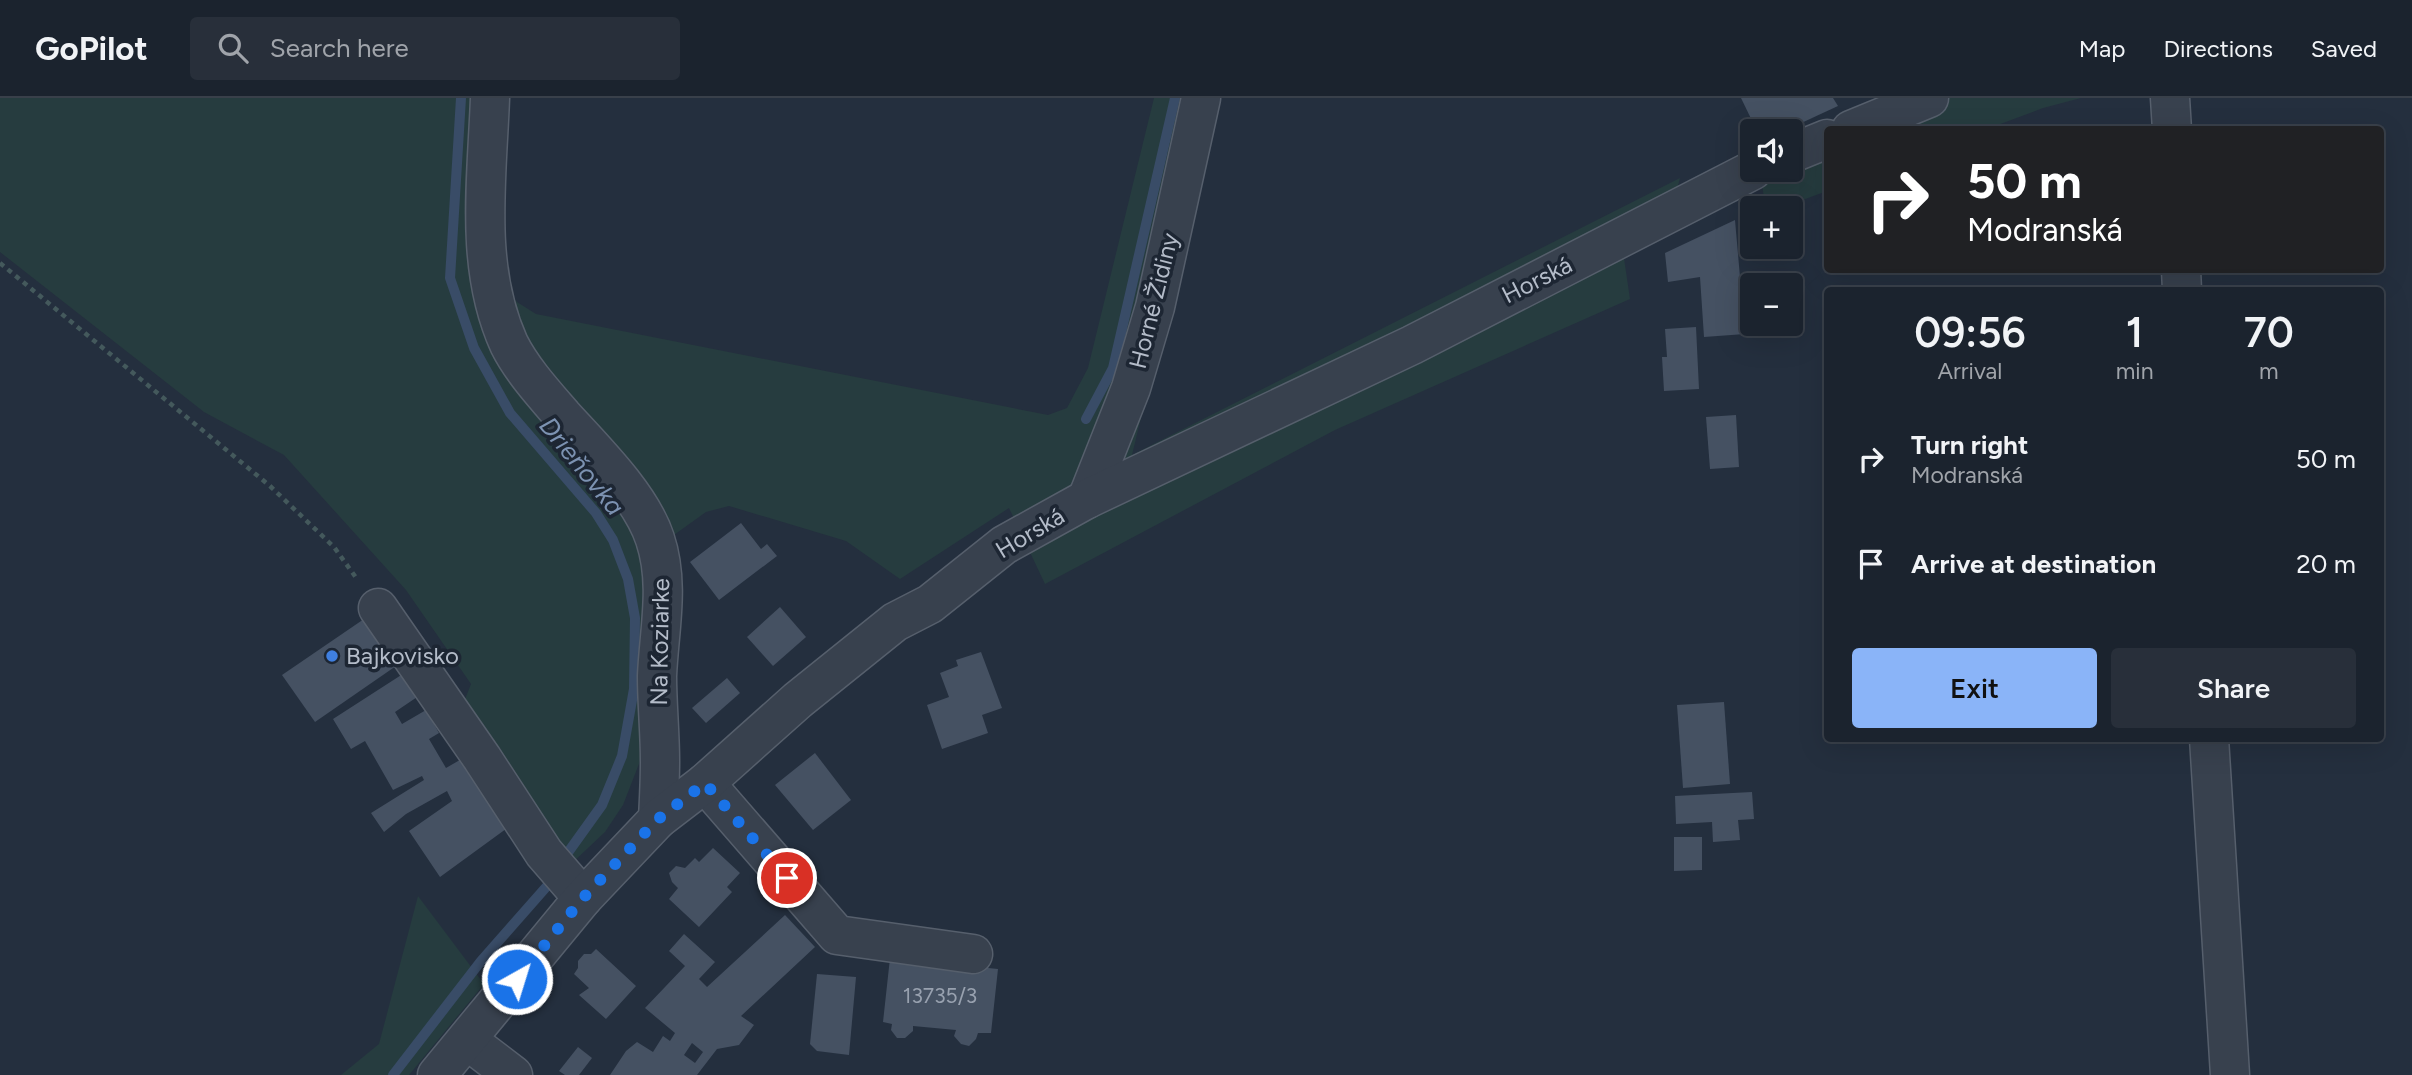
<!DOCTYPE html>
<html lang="en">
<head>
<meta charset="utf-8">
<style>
  :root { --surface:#1b232e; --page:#282f3a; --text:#f1f3f6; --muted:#a0a4aa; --line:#39404a; --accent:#8ab4f8 }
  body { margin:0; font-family:Figtree,sans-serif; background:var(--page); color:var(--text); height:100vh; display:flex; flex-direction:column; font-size:26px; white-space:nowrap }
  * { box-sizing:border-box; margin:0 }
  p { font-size:23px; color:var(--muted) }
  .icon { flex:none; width:38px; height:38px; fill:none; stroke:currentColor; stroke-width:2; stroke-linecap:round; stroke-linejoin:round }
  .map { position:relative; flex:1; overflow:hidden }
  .drawer { position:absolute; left:1824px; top:189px; width:560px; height:455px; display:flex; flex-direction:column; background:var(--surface); border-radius:7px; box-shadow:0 7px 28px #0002,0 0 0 2px var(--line) }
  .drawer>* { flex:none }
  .guide { position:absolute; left:1824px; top:28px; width:560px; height:147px; border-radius:7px; box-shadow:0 7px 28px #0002,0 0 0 2px var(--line); background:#202124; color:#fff; overflow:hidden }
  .buttons { position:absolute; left:1740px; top:21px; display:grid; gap:14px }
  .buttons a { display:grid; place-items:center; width:63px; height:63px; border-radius:7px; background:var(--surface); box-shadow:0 7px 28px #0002,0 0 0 2px var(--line); font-size:35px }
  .pin { position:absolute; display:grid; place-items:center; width:60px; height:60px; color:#fff; margin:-30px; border:4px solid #fff; border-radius:50%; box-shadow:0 2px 7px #0007 }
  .me { position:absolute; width:77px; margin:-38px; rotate:39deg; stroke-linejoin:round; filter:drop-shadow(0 0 5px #0008) }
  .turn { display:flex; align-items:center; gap:24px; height:147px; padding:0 28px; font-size:32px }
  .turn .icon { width:91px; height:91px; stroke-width:2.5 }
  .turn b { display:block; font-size:49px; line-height:60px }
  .eta { display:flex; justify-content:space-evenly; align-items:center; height:119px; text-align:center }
  .eta b { font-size:42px; font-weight:600; line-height:49px }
  .button { display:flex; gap:14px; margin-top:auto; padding:14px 28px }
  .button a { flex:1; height:80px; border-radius:7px; background:var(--accent); color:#111; font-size:28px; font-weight:600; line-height:80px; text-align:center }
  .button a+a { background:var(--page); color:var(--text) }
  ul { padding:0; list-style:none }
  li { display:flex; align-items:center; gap:21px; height:105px; padding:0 28px }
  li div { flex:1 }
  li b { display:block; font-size:26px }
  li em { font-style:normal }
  header { display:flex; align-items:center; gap:42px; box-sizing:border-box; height:98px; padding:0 35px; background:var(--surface); border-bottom:2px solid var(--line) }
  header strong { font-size:33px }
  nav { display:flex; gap:38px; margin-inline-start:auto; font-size:24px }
  .search { width:490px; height:63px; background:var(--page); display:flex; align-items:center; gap:18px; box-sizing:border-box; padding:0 24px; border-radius:7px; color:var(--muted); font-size:26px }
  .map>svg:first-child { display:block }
</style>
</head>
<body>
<header>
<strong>GoPilot</strong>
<div class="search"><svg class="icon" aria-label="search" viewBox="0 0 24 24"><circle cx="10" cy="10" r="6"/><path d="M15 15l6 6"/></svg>Search here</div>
<nav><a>Map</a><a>Directions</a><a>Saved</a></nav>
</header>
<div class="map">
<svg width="2412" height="977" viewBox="0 0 2412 977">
  <rect width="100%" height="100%" fill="#242f3e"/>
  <!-- green -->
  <g fill="#263c3f">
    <path d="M 0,0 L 477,0 L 476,190 L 607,389 L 648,465 L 644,653 L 623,707 L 605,734 L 570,767 L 462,609 L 471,586 L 406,492 L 284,357 L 204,314 L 0,154 Z"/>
    <path d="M 1154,0 L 1218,0 L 1132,357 L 1680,80 L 1676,95 L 1619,126 L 1630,201 L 1335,332 L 1045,486 L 1009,410 L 900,481 L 846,443 L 729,408 L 706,414 L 667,442 L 522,239 L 502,184 L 517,204 L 536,216 L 1048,317 L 1067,310 L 1088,270 Z"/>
    <path d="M 1945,0 L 2081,0 L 2043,10 L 1987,31 L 1867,32 Z"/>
    <path d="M 1827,48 L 1827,93 L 1781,110 L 1765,110 L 1761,76 L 1770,72 L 1790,72 Z"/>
    <path d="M 418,798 L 484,886 L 409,977 L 341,977 L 379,946 Z"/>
  </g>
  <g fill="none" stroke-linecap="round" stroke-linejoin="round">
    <!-- stream -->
    <g stroke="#394c67" stroke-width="10">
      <path d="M 461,0 L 450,180 L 474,250 L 510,315 L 596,415 L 613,442 L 628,481 L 635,520 L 634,591 L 622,658 L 602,707 L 564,760"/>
      <path d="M 1086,321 L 1113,270 L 1175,0"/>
      <path d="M 393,977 L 481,863 L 555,779"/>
    </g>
  </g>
  <!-- building -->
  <g fill="#455162" fill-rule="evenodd">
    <path d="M 1741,0 L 1833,0 L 1838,8 L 1784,33 L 1757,33 Z"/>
    <path d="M 1735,122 L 1745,236 L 1704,239 L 1700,179 L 1668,184 L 1665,155 Z"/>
    <path d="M 1696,229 L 1699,291 L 1664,293 L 1662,259 L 1667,259 L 1665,231 Z"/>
    <path d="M 1736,317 L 1739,369 L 1710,371 L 1706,319 Z"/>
    <path d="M 741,425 L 761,451 L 767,446 L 777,458 L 719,502 L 690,464 Z"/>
    <path d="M 780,509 L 806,539 L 773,568 L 747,539 Z"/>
    <path d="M 364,521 L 396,568 L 315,624 L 282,577 Z"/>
    <path d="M 981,554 L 1002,610 L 982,617 L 988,635 L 942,651 L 927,607 L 949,599 L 940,575 L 958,568 L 956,562 Z"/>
    <path d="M 409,572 L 423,595 L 395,614 L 402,626 L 426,612 L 439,635 L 429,641 L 446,670 L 465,659 L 510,728 L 440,779 L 409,733 L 452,703 L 447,693 L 406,716 L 384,734 L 371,715 L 424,682 L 422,678 L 393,692 L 365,643 L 351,651 L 333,621 Z"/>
    <path d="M 727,580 L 740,595 L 706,625 L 692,610 Z"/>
    <path d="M 1724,604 L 1730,686 L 1683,690 L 1677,607 Z"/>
    <path d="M 815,655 L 851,702 L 813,732 L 775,687 Z"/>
    <path d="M 1752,694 L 1754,721 L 1738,722 L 1740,742 L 1713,744 L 1712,724 L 1676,726 L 1675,698 Z"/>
    <path d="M 1674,739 L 1702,739 L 1702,772 L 1674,773 Z"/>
    <path d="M 713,750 L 740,775 L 727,789 L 732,794 L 699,829 L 669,801 L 678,790 L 672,784 L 669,775 L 676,768 L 685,770 L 695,760 L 699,764 Z"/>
    <path d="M 785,817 L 815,849 L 741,918 L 754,927 L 739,947 L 717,951 L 697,977 L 610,977 L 626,953 L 637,944 L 653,954 L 663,938 L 670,943 L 675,935 L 645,910 L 685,868 L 669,853 L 684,836 L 715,864 L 699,881 L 707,889 ZM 692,945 L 703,954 L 695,965 L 684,957 Z"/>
    <path d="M 596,851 L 636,888 L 606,921 L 579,897 L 589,890 L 574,876 L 578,870 L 578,863 L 584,856 L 591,856 Z"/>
    <path d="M 890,860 L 998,871 L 991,935 L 978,935 L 976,941 L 969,948 L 961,946 L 954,938 L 956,932 L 913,928 L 913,933 L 905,940 L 897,940 L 891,932 L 892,926 L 883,924 Z"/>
    <path d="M 817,876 L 856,879 L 849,957 L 817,953 L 810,946 Z"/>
    <path d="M 578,949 L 592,960 L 579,977 L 565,977 L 559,973 Z"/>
  </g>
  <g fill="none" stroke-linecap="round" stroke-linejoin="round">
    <!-- minor casing -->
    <g stroke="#565f6c" stroke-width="41">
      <g id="minor">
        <path d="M 490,0 C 487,82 474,169 509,246 C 522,272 544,296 563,318 C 594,352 641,398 655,441 C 670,486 659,532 657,578 C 657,606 660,635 660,663 C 660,682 659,702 658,721"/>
        <path d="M 2170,0 L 2172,32"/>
        <path d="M 1851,32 L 1929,0"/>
        <path d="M 1790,56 L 1827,41"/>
        <path d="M 2181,172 L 2182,192"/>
        <path d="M 1087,401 L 1131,290 L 1155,209 L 1201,0"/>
        <path d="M 378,510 L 482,660 L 544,755 L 583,800"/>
        <path d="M 2209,640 L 2230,977"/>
        <path d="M 705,685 L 837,837 L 973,856"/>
        <path d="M 467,942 L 513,977"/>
        <path d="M 437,977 L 583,800 L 658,721 L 705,685 L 798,602 L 895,524 L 930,506 L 1004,447 L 1087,401 L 1412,247 L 1753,72"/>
      </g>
    </g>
    <!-- path -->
    <path stroke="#44595c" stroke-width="4.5" stroke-dasharray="5 5" stroke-linecap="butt" d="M 0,165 L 270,388 L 334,449 L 357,481"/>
    <!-- minor -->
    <use href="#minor" stroke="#38414e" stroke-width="38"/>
  </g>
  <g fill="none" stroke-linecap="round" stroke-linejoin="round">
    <!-- route -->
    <path stroke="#1a73e8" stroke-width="12" stroke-dasharray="0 21.6" d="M 517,881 L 583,800 L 658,721 L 705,685 L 787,780"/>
  </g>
  <!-- markers -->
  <circle fill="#3f7fe0" stroke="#1d2633" stroke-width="2.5" cx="332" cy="558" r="7"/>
  <g text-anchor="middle" stroke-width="7" stroke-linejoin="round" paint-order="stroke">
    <!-- number labels -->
    <g font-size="21" fill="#98a1af">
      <text x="940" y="905">13735/3</text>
    </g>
    <!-- street labels -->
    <g font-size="24" fill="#b4bcc9" stroke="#1d2633">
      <text transform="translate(1537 182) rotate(-27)" y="8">Horská</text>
      <text transform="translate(1154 203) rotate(-76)" y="8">Horné Židiny</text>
      <text transform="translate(1030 435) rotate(-31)" y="8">Horská</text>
      <text transform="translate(660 544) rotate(-89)" y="8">Na Koziarke</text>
    </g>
    <!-- poi labels -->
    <g font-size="24" fill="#b4bcc9" stroke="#1d2633" text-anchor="start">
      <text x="346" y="566">Bajkovisko</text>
    </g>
    <!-- water labels -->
    <g font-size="26" font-style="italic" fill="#7c92b1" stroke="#1d2633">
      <text transform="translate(582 368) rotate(51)" y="9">Drieňovka</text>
    </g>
  </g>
</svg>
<div class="buttons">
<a><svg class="icon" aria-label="sound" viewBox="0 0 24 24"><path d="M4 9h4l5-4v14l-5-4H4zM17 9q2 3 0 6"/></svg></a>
<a>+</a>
<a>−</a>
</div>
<div class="pin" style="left:787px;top:780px;background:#d93025"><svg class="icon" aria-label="arrive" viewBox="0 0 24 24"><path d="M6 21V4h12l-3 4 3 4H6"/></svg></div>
<svg class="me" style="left:517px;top:881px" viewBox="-20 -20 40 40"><circle r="17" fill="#1a73e8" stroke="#fff" stroke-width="3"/><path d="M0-11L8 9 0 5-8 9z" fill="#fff"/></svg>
<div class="guide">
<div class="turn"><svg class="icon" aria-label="right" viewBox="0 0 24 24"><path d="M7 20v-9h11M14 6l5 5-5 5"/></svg><div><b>50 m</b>Modranská</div></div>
</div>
<section class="drawer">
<div class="eta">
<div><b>09:56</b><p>Arrival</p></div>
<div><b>1</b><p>min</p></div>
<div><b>70</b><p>m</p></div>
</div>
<ul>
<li><svg class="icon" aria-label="right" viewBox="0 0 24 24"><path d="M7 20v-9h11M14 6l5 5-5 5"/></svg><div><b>Turn right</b><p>Modranská</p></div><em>50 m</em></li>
<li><svg class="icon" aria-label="arrive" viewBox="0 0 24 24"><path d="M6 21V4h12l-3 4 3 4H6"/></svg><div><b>Arrive at destination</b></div><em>20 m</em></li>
</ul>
<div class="button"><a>Exit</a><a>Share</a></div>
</section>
</div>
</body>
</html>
